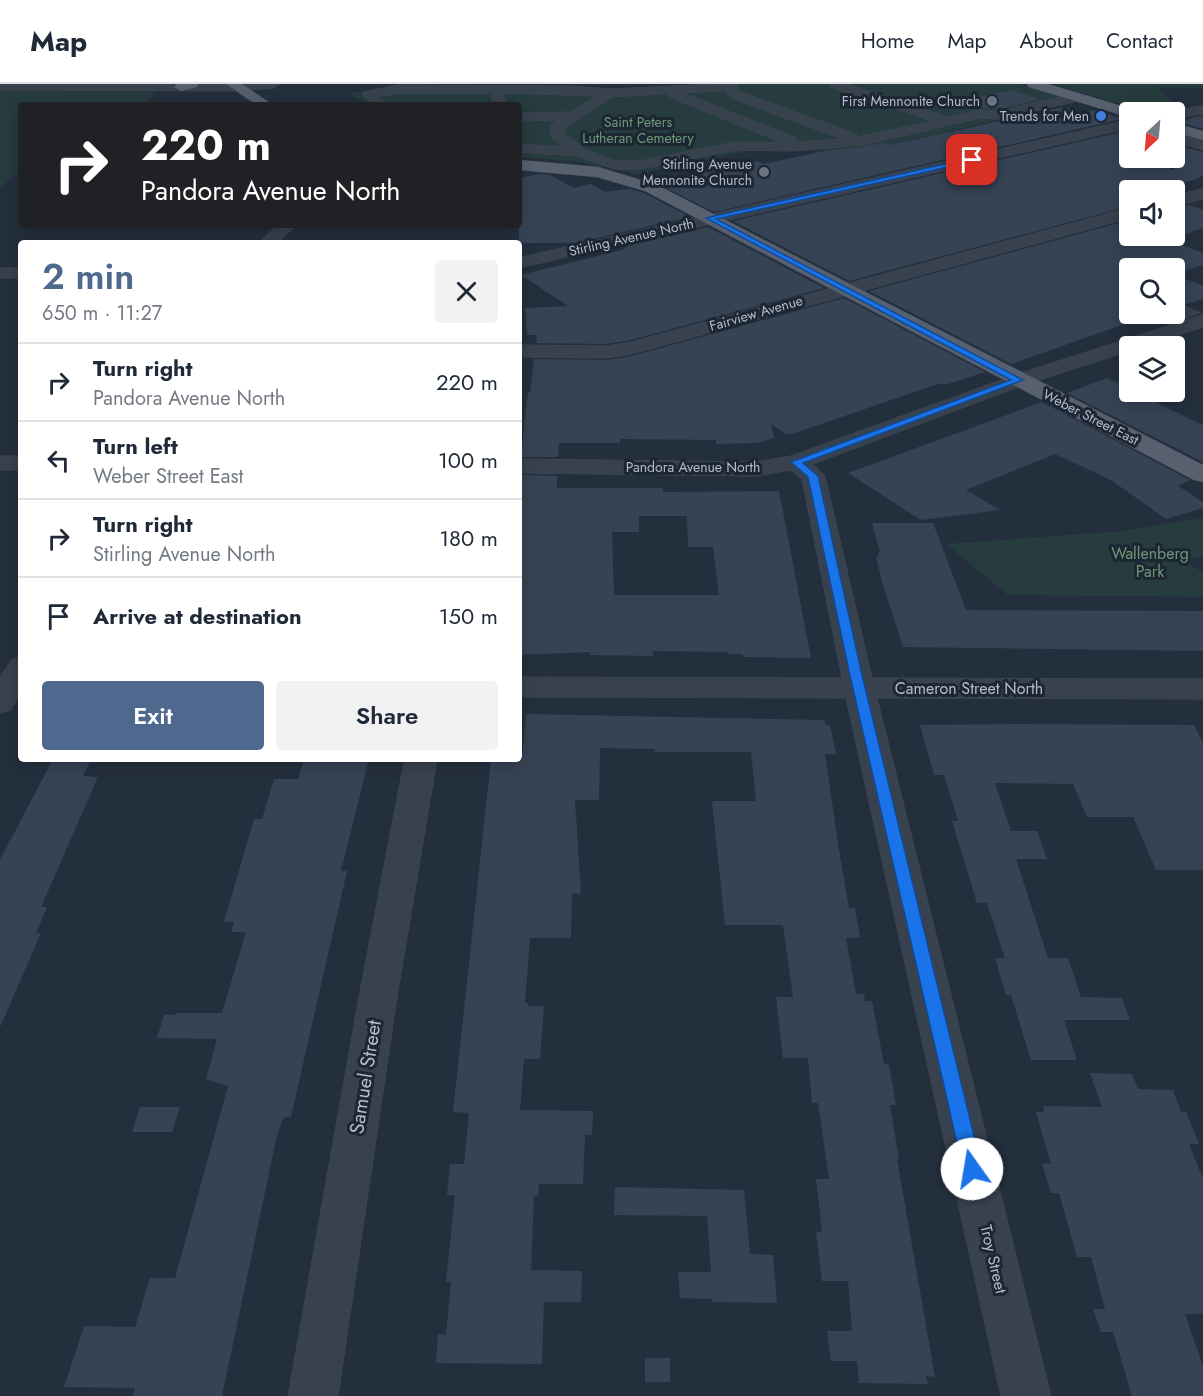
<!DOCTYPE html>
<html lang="en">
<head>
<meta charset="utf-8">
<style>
  :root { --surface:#fff; --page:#f2f2f3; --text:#1f2937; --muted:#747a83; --line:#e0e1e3; --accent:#4f688e }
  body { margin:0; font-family:Jost,sans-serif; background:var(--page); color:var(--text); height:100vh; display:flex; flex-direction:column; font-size:22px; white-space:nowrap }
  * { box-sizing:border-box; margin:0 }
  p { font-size:20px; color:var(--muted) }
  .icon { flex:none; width:33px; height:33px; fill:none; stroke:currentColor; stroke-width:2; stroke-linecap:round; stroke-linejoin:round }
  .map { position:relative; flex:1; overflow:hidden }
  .side { position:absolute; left:18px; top:156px; width:504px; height:522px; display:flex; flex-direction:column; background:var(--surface); border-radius:6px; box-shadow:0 3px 15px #0003 }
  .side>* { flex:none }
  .hud { position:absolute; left:18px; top:18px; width:504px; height:126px; border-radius:6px; box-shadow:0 3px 15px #0003; background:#202124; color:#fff; overflow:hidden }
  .needle { width:39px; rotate:206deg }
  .tools { position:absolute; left:1119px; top:18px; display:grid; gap:12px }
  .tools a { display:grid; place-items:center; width:66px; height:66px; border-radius:6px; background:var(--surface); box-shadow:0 3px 15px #0003; font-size:30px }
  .pin { position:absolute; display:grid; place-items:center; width:51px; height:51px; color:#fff; margin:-26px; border-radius:12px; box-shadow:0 3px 9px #0006 }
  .me { position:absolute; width:66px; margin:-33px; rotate:347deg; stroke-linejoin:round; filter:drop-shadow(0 0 4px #0008) }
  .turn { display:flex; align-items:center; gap:21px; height:126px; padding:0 24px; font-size:27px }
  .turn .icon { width:78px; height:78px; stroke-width:2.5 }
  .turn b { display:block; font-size:42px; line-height:51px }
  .round { display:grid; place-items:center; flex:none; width:63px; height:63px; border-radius:6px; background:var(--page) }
  .summary { display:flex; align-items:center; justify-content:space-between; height:102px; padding:0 24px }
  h1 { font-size:36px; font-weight:600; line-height:45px; color:var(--accent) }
  .primary-button { display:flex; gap:12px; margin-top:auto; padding:12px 24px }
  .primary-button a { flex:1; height:69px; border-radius:6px; background:var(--accent); color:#fff; font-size:24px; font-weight:600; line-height:69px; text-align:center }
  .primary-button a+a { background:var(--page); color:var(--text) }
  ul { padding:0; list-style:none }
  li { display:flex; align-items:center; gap:18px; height:78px; padding:0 24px; border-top:2px solid var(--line) }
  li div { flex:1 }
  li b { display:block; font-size:22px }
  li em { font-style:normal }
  header { display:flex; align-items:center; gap:36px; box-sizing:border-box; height:84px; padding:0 30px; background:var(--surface); border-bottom:2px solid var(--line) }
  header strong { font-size:28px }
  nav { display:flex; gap:33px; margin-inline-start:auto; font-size:21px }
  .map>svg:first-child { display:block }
</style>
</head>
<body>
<header>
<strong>Map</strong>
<nav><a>Home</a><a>Map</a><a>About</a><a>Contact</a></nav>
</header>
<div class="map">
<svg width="1203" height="1312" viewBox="0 0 1203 1312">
  <rect width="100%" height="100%" fill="#242f3e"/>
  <!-- green -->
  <g fill="#263c3f">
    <path d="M 706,0 L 1020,0 L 1077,17 L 868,67 L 756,65 L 638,90 L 581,78 L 519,73 L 519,21 L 369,21 L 348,9 L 394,3 L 634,4 Z"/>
    <path d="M 1053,0 L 1203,0 L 1203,4 L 1158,3 L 1176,22 L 1140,26 Z"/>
    <path d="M 0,7 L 155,7 L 145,21 L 21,21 L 21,86 L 0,104 Z"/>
    <path d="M 1203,434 L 1203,472 L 1184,477 L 1203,488 L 1203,513 L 1008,511 L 946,460 L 1123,447 Z"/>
  </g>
  <!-- building -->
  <g fill="#364354" fill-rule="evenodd">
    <path d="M 1011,6 L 1040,15 L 1000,25 L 978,24 L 958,17 Z"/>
    <path d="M 1064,23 L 1083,29 L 1093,26 L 1122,35 L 714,128 L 657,99 L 758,77 L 763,80 L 824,67 L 863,63 L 883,59 L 890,61 Z"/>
    <path d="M 1203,32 L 1203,45 L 1179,38 L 1194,33 Z"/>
    <path d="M 1130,46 L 1130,74 L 1138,74 L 1174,86 L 1174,50 L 1180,52 L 1177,58 L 1180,62 L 1203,68 L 1203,92 L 1166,106 L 1130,106 L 1130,122 L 849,197 L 733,137 Z"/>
    <path d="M 539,90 L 550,91 L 574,104 L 591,100 L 605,108 L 629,105 L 644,109 L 690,133 L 575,159 L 519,159 L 519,94 Z"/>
    <path d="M 1189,121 L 1203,126 L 1203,144 L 1170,156 L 1203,169 L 1203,181 L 1174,190 L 1174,177 L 1150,184 L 1130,184 L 1130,238 L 1011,280 L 869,207 L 1130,136 L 1130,152 L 1174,152 L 1174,124 Z"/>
    <path d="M 708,143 L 824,204 L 627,257 L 605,260 L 536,259 L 537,251 L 527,251 L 525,224 L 568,222 L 521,191 L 625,165 L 625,162 Z"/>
    <path d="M 1174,190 L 1203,202 L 1203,215 L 1184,221 L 1202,229 L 1174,238 Z"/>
    <path d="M 844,214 L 985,288 L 948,300 L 938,300 L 795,349 L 786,350 L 771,340 L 774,354 L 757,359 L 716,360 L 716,356 L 620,355 L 620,359 L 559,359 L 558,373 L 521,373 L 526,322 L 528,308 L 530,308 L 534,275 L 605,276 L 628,273 Z"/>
    <path d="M 1107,294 L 1118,299 L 1130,295 L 1130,308 L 1134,308 L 1203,341 L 1203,378 L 1067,309 Z"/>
    <path d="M 1042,318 L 1190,396 L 1178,402 L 1203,418 L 1203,424 L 1166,435 L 1111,396 L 1055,370 L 966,406 L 1000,426 L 921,436 L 848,389 Z"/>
    <path d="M 519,391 L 557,392 L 557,404 L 663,404 L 663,408 L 779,407 L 811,574 L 743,573 L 743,570 L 728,570 L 727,568 L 653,567 L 653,572 L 590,571 L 590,568 L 519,571 ZM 639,432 L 687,432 L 688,463 L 713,463 L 719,511 L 614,511 L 612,448 L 639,448 Z"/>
    <path d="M 872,439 L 933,439 L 966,526 L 1203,527 L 1203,567 L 903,563 L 883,501 L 876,473 L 879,472 L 878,468 L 880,468 Z"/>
    <path d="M 526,630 L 824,636 L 826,641 L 830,641 L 836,670 L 825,670 L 839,766 L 849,824 L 855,824 L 860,853 L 846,854 L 856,910 L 864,910 L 865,917 L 872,917 L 884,980 L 889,981 L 896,1021 L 890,1021 L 899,1075 L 897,1075 L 935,1293 L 926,1292 L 928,1300 L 859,1299 L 857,1277 L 831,1277 L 827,1247 L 852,1247 L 848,1197 L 822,1197 L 816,1148 L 822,1148 L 816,1095 L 829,1095 L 818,1019 L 812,1019 L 808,974 L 783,974 L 776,913 L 793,913 L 783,841 L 725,841 L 712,717 L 756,717 L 751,668 L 655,668 L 655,665 L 600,664 L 599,716 L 575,716 L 581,810 L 572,809 L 571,854 L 530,854 L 525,919 L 528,919 L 528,922 L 544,922 L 540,975 L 524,975 L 520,1026 L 593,1027 L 592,1051 L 585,1051 L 583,1100 L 539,1100 L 538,1112 L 534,1112 L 531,1186 L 582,1187 L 581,1218 L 544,1218 L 542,1280 L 436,1279 L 438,1250 L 446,1251 L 451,1198 L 446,1198 L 455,1111 L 447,1111 L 450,1080 L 464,1080 L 469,1029 L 453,1028 L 491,675 L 522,675 Z"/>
    <path d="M 1021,640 L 1194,641 L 1203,659 L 1203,786 L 1156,786 L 1133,733 L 1087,733 L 1073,700 L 995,699 L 1011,747 L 1037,747 L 1047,775 L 1016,775 L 1048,874 L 1068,874 L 1081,913 L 1122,914 L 1130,936 L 1064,936 L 1077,976 L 1031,976 L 1011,911 L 1006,911 L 995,874 L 1005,874 L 987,819 L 977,819 L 952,737 L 958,737 L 944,691 L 934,691 L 920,641 Z"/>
    <path d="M 53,675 L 91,675 L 83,692 L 98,693 L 41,823 L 47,823 L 36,849 L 41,849 L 0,943 L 0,776 Z"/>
    <path d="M 304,675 L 369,675 L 341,787 L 347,787 L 291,1033 L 284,1033 L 277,1051 L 222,1312 L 133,1312 L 135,1304 L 64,1303 L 84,1242 L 135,1243 L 150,1194 L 175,1194 L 228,1002 L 206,995 L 217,955 L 157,954 L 164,931 L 175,931 L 176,929 L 222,929 L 246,848 L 231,848 L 234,838 L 224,838 L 254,735 L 262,735 L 274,695 L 298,695 Z"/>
    <path d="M 1090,989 L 1132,990 L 1138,1005 L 1173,1006 L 1181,1028 L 1186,1028 L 1199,1060 L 1189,1060 L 1203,1095 L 1203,1230 L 1185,1230 L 1203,1282 L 1203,1312 L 1132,1312 L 1113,1248 L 1101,1248 L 1093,1225 L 1105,1225 L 1091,1173 L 1077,1173 L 1059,1109 L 1051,1109 L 1042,1079 L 1051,1080 L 1036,1028 L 1044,1028 L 1043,1022 L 1102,1023 Z"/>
    <path d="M 140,1023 L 180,1023 L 172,1048 L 132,1048 Z"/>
    <path d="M 615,1103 L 744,1106 L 750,1170 L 773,1171 L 777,1219 L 712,1218 L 712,1215 L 680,1214 L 678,1188 L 711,1188 L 707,1132 L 614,1131 Z"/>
    <rect x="645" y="1274" width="25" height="24"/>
  </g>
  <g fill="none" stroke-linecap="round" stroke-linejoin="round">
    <!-- minor casing -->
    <g stroke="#414a57" stroke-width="1">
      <g id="minor">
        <path d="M 0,0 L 280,0 L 274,4 L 237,7 L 0,6 Z"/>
        <path d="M 715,0 L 739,0 L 737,5 L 741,8 L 856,50 L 858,53 L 932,37 L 831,3 L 829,0 L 847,0 L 948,33 L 980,26 L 1000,27 L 1077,9 L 1083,13 L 1082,16 L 1000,35 L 980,34 L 863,61 L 792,67 L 735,66 L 640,85 L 614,85 L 578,72 L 519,68 L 519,60 L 563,63 L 551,52 L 551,42 L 558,36 L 519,37 L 519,29 L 571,28 L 597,12 L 503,9 L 507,21 L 493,21 L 491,9 L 398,9 L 378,13 L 389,21 L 373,21 L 363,11 L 364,8 L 398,1 L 571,2 L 610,5 ZM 725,7 L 731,14 L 842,55 L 794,58 L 796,56 L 794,53 L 683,9 ZM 668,10 L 669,13 L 783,59 L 735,58 L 640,77 L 616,77 L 585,65 L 565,50 L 565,44 L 613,13 Z"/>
        <path d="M 1203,22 L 1203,30 L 1174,34 L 1174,28 L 1168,28 Z"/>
        <path d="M 1130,36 L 1130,44 L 519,184 L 519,174 Z"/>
        <path d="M 1203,49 L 1203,66 L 1181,60 L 1179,57 L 1181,54 Z"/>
        <path d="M 1203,105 L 1203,115 L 1174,122 L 1174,112 Z"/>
        <path d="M 1130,124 L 1130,134 L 628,271 L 605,274 L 519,273 L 519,261 L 605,262 L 627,259 Z"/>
        <path d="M 279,141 L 297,141 L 277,159 L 258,159 Z"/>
        <rect x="0" y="184" width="21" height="10"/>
        <path d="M 1203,231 L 1203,243 L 1144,262 L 1130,262 L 1130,267 L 1026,300 L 813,380 L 825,392 L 872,594 L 1203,595 L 1203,615 L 877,614 L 1051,1312 L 1001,1312 L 846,614 L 519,613 L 519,593 L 842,594 L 802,395 L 791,386 L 755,392 L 519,389 L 519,375 L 755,378 L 791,372 L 1012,292 Z"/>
        <rect x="0" y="372" width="21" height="14"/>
        <path d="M 21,573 L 21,609 L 11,626 L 0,629 L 0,594 L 11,576 Z"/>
        <path d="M 405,675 L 437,675 L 397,913 L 338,1312 L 288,1312 L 359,913 Z"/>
      </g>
    </g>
    <!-- major casing -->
    <g stroke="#414a57" stroke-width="1">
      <g id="major">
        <path d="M 177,0 L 199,0 L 197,3 L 181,7 L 174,3 Z"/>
        <path d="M 226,0 L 242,0 L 273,21 L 257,21 Z"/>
        <path d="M 1027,0 L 1048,0 L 1135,26 L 1137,28 L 1130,28 L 1130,33 L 1125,32 L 1029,3 Z"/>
        <path d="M 1174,39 L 1203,47 L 1203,56 L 1174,48 Z"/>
        <path d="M 519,76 L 598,83 L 657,101 L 1203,381 L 1203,398 L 1194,396 L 645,107 L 597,93 L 519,86 Z"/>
      </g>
    </g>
    <!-- minor -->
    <use href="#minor" fill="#38414e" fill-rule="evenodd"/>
    <!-- major -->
    <use href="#major" fill="#56606e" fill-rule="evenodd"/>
  </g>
  <!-- route -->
  <path fill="#1a73e8" stroke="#114b97" stroke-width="1.5" d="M 972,74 L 974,77 L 716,135 L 1023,296 L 803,379 L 818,392 L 861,587 L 982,1085 L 979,1091 L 972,1094 L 966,1091 L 963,1085 L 849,587 L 808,393 L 791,378 L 1011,296 L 706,134 Z"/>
  <!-- markers -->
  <g fill="#6b7280" stroke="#1d2633" stroke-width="2">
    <circle cx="992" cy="17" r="6"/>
    <circle cx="764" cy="88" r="6"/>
  </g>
  <circle fill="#3f7fe0" stroke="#1d2633" stroke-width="2" cx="1101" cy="32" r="6"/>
  <g text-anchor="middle" stroke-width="6" stroke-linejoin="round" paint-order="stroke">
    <!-- far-poi labels -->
    <g font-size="14" fill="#b4bcc9" stroke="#1d2633" text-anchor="end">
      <text x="980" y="22">First Mennonite Church</text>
      <text x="1089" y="37">Trends for Men</text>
      <text x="752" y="85">Stirling Avenue<tspan x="752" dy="16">Mennonite Church</tspan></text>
    </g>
    <!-- far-park labels -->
    <g font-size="14" fill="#6b9a76" stroke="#1d2633">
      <text x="638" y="43">Saint Peters<tspan x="638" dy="16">Lutheran Cemetery</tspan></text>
    </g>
    <!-- far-street labels -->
    <g font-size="14" fill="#b4bcc9" stroke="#1d2633">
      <text transform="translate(631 153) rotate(-13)" y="5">Stirling Avenue North</text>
      <text transform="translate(756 229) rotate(-16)" y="5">Fairview Avenue</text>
      <text transform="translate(1091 333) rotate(27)" y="5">Weber Street East</text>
      <text x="693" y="388">Pandora Avenue North</text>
    </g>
    <!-- park labels -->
    <g font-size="16" fill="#6b9a76" stroke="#1d2633">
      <text x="1150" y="475">Wallenberg<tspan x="1150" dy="18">Park</tspan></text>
    </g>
    <!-- street labels -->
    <g font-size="16" fill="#b4bcc9" stroke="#1d2633">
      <text x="969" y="610">Cameron Street North</text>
      <text transform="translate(994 1175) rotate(77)" y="6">Troy Street</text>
    </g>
    <!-- near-street labels -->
    <g font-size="20" fill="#b4bcc9" stroke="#1d2633">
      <text transform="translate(365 993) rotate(-81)" y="7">Samuel Street</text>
    </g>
  </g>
</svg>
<div class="tools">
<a><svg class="needle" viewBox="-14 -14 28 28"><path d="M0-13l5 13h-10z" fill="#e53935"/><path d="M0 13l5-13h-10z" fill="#747a83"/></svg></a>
<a><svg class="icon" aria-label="sound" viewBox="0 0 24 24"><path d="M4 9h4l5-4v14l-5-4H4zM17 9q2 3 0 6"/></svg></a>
<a><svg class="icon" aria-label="search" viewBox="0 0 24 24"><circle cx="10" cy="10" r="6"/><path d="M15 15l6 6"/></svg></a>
<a><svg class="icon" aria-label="layers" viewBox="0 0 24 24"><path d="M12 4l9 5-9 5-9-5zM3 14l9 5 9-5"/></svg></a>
</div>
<div class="pin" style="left:972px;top:76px;background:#d93025"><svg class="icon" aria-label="arrive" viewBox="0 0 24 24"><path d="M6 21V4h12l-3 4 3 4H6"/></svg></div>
<svg class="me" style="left:972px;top:1085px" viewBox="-20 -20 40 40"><circle r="19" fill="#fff"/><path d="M0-13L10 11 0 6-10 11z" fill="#1a73e8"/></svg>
<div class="hud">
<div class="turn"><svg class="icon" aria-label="right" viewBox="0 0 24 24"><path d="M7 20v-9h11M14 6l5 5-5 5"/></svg><div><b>220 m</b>Pandora Avenue North</div></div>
</div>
<section class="side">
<div class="summary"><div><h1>2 min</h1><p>650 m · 11:27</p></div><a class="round"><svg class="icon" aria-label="close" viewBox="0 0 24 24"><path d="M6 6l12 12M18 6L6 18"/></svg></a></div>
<ul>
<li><svg class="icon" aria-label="right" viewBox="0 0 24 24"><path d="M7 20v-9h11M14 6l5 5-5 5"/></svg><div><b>Turn right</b><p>Pandora Avenue North</p></div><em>220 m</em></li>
<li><svg class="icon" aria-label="left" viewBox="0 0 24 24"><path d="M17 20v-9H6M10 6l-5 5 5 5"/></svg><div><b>Turn left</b><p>Weber Street East</p></div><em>100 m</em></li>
<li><svg class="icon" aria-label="right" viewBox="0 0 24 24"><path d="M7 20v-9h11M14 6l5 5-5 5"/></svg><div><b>Turn right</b><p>Stirling Avenue North</p></div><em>180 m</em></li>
<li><svg class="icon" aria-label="arrive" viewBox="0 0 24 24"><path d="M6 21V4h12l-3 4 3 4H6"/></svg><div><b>Arrive at destination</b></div><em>150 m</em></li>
</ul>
<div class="primary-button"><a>Exit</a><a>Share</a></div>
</section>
</div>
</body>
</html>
